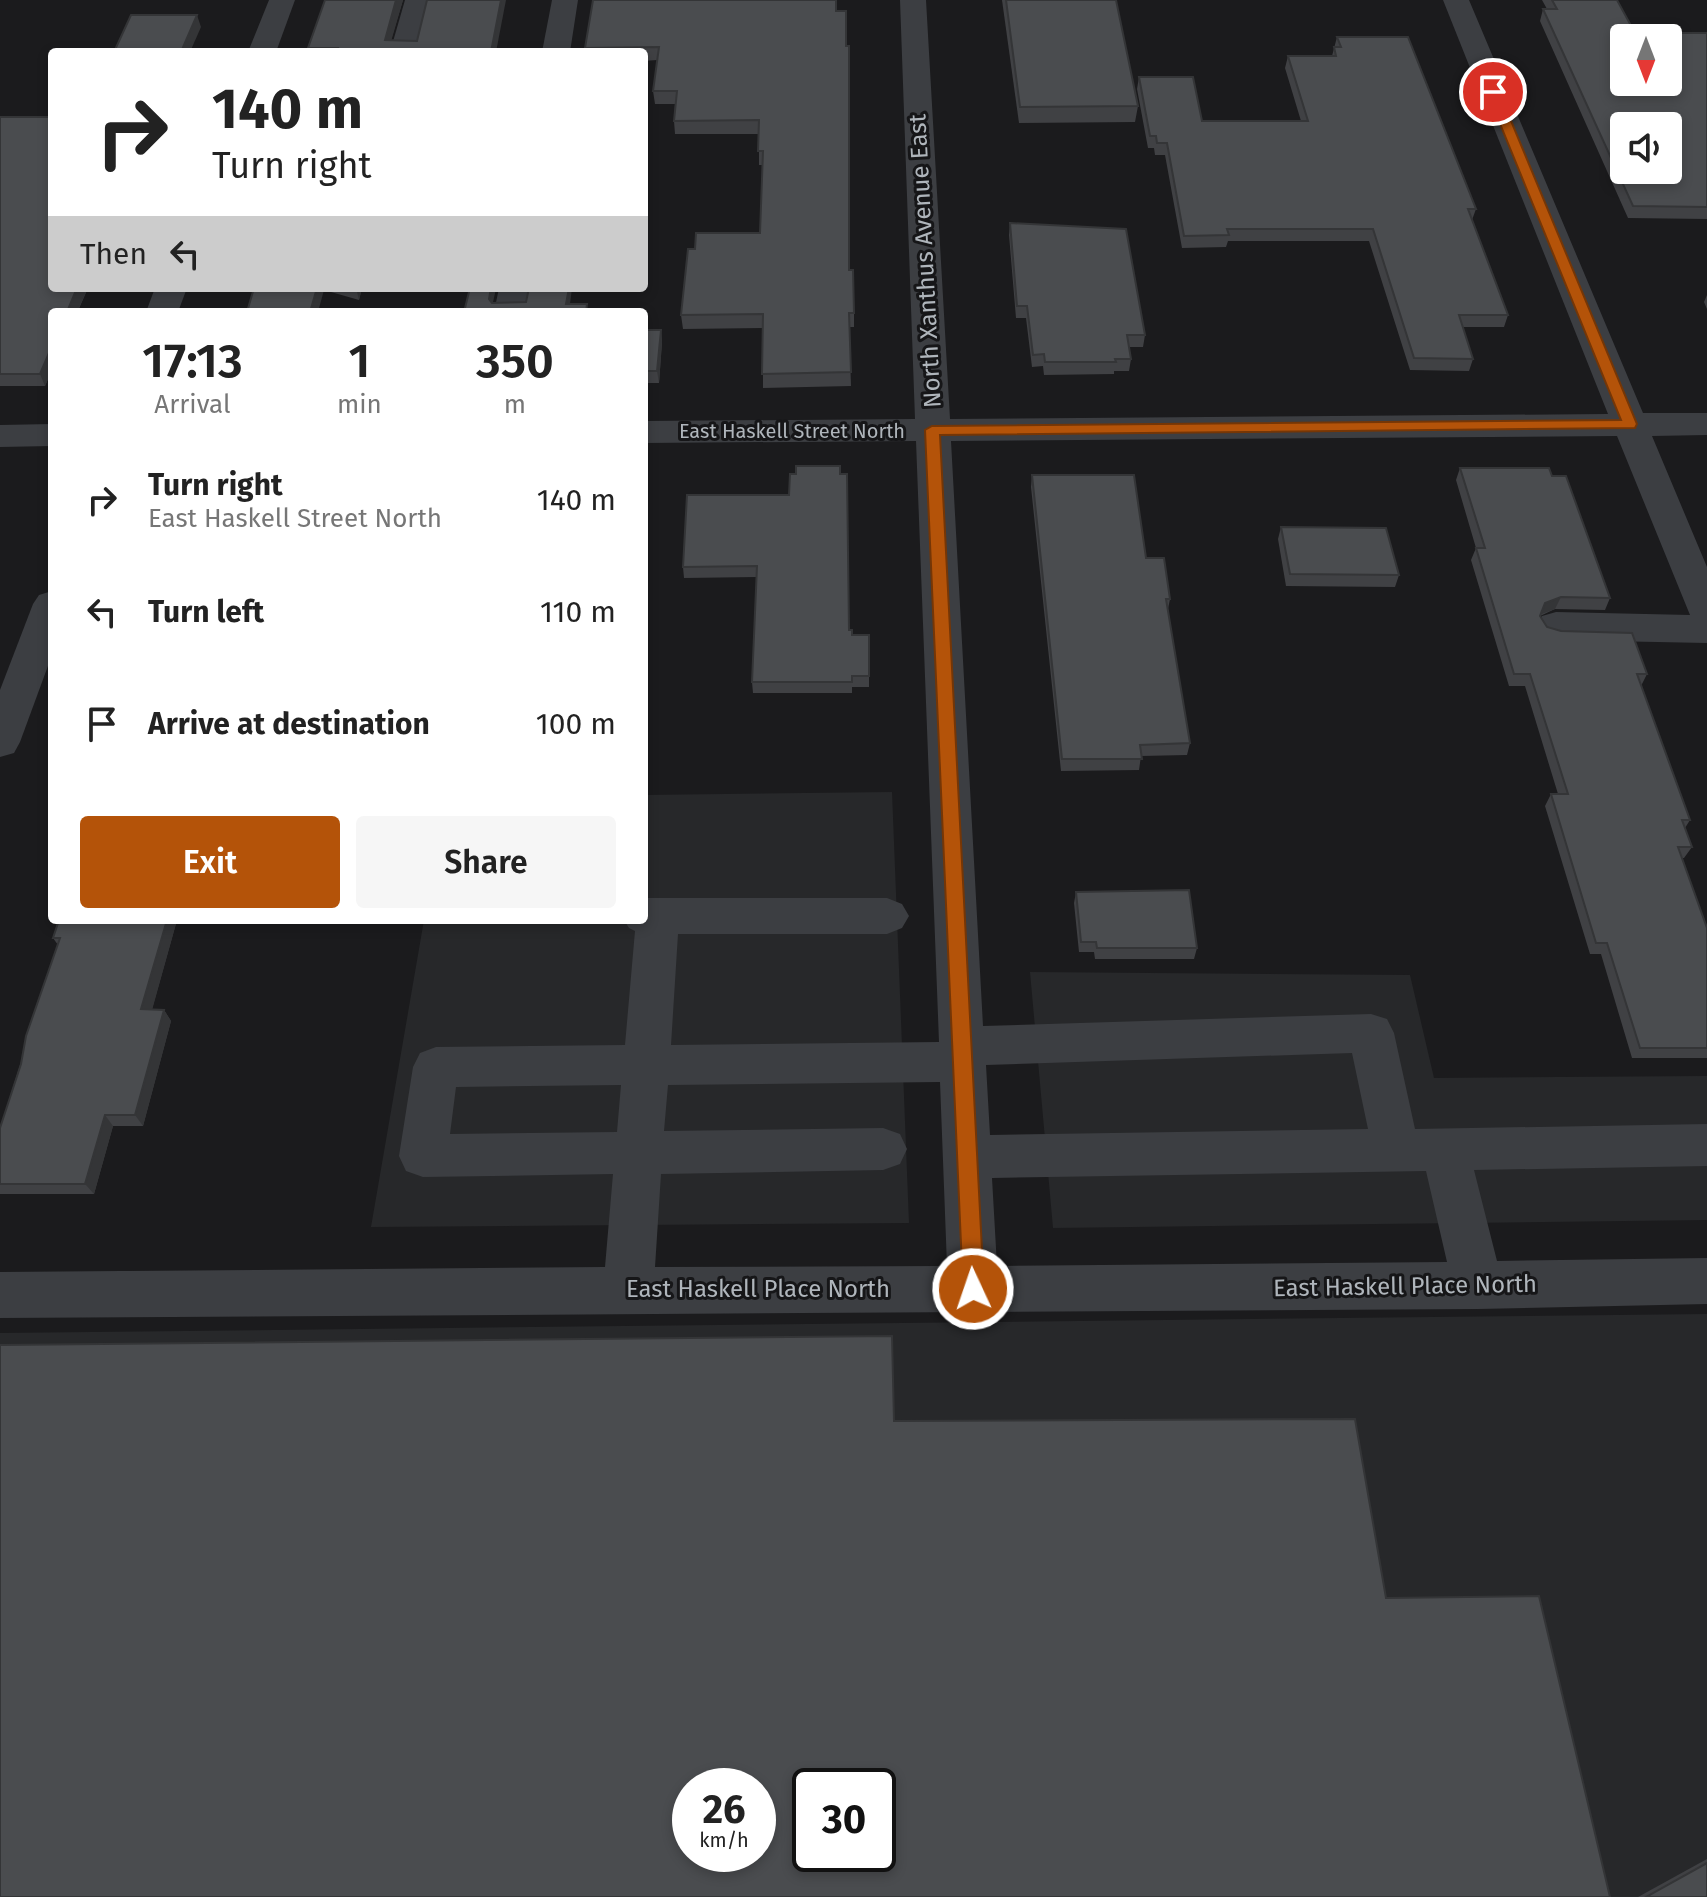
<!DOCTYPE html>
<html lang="en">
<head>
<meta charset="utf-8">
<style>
  :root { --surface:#fff; --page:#f6f6f6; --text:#222; --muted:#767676; --accent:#b45309 }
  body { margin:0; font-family:"Fira Sans",sans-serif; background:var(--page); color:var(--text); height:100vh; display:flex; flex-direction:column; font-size:30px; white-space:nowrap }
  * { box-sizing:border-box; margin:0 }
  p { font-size:26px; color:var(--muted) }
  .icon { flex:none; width:44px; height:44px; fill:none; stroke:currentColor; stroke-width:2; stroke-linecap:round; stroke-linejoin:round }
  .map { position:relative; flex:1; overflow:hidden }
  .drawer { position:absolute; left:48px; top:308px; width:600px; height:616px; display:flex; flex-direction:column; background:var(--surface); border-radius:8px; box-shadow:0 4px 12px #0003 }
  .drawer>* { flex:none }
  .top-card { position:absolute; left:48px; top:48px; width:600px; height:244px; border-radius:8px; box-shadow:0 4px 12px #0003; background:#fff; color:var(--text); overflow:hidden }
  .needle { width:52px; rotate:180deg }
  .tools { position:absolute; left:1610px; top:24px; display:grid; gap:16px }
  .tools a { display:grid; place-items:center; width:72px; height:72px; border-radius:8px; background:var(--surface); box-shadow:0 4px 12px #0003; font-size:40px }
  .speed { position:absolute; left:672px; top:1768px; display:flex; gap:16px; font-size:40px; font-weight:700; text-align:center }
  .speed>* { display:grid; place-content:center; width:104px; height:104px; border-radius:50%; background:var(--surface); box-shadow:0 4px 12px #0003; line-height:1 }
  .speed small { font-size:20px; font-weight:400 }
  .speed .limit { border:4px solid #111; border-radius:12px; background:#fff; color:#111 }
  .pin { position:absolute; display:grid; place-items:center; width:68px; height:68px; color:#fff; margin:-34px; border:4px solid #fff; border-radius:50%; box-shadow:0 2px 8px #0007 }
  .me { position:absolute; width:88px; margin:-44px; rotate:357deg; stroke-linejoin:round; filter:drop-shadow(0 0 6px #0008) }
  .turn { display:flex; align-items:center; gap:28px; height:168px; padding:0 32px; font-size:36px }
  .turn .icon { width:104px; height:104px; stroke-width:2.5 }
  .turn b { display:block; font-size:56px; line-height:68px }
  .then { display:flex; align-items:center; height:76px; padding:0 32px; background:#0003; gap:16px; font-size:30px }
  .eta { display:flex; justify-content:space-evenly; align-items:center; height:136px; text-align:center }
  .eta b { font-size:48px; font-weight:600; line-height:56px }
  .cta { display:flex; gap:16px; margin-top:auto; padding:16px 32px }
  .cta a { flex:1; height:92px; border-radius:8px; background:var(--accent); color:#fff; font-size:32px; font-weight:600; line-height:92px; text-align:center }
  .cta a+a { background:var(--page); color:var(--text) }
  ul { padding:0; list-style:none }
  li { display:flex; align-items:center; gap:24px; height:112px; padding:0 32px }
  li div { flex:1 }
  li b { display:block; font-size:30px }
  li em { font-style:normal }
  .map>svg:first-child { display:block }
</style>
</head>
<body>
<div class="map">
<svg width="1707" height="1897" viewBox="0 0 1707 1897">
  <rect width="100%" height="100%" fill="#1b1b1d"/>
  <!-- built -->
  <g fill="#27282a" fill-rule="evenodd">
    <path d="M 892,792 L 909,1223 L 371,1227 L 424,920 L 644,920 L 644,795 Z"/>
    <path d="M 1030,972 L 1410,975 L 1434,1078 L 1707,1076 L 1707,1220 L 1053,1228 Z"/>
    <path d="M 1707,1314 L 1707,1897 L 0,1897 L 0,1333 ZM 690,1786 L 758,1786 L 758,1854 L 690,1854 ZM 810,1786 L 878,1786 L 878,1854 L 810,1854 Z"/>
  </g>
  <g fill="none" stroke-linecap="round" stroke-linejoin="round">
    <!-- minor -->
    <g fill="#3c3e42" fill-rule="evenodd">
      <path d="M 269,0 L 295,0 L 276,52 L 248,52 Z"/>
      <path d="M 405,0 L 431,0 L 418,52 L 390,52 Z"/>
      <path d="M 552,0 L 578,0 L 570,52 L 542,52 Z"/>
      <path d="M 900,0 L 926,0 L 950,419 L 1608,414 L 1443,0 L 1469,0 L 1643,413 L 1707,413 L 1707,435 L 1652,436 L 1707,567 L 1707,643 L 1556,640 L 1542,636 L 1537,626 L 1542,616 L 1556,612 L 1690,615 L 1617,436 L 951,441 L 983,1026 L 1371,1014 L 1387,1019 L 1394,1033 L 1415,1129 L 1707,1124 L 1707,1166 L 1474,1170 L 1497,1261 L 1707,1258 L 1707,1304 L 1478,1309 L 0,1318 L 0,1272 L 605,1267 L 613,1174 L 423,1177 L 406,1171 L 399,1156 L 413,1067 L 420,1053 L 436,1047 L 625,1045 L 635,931 L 629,928 L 624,920 L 644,920 L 644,898 L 887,898 L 902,904 L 909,916 L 902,928 L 887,934 L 678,934 L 671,1045 L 939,1042 L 916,441 L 644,443 L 644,421 L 915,419 ZM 1352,1053 L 1368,1129 L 990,1135 L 986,1065 ZM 940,1082 L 947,1266 L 655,1267 L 661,1174 L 883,1170 L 900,1164 L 907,1149 L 900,1134 L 883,1128 L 664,1131 L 668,1085 ZM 621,1085 L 617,1132 L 450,1134 L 456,1087 ZM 1426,1171 L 1447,1262 L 997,1266 L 992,1178 Z"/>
      <path d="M 155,288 L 187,288 L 178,312 L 146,312 Z"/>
      <path d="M 499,288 L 531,288 L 526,312 L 494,312 Z"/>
      <path d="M 52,424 L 52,446 L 0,447 L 0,425 Z"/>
      <path d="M 52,591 L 52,655 L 20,742 L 14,753 L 0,757 L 0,690 L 33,604 L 39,595 Z"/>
    </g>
  </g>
  <!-- wall -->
  <g fill="#404144">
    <path d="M 325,0 L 403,0 L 391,40 L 496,52 L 309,52 L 308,48 Z"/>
    <path d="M 836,0 L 849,270 L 854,313 L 854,327 L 849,327 L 851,386 L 763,388 L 763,328 L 683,329 L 681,315 L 695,249 L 760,233 L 763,165 L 759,165 L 759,134 L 675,134 L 674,121 L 675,104 L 655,104 L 653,91 L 657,60 L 644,61 L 644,52 L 586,52 L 585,48 Z"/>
    <path d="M 1002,0 L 1116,0 L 1138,106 L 1135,122 L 1019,123 Z"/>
    <path d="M 1542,0 L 1617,0 L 1635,33 L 1707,33 L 1707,219 L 1628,218 L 1540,21 L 1543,9 L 1547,9 Z"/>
    <path d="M 1337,37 L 1476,209 L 1472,220 L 1508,315 L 1504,327 L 1463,327 L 1473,359 L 1469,371 L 1410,370 L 1369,241 L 1228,241 L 1226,247 L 1182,248 L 1165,155 L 1155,155 L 1154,148 L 1148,148 L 1137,89 L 1139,77 L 1202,121 L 1301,121 L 1285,68 L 1288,56 L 1332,56 Z"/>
    <path d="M 0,117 L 50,117 L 52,288 L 88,288 L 45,386 L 0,386 Z"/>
    <path d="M 1010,223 L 1145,335 L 1143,347 L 1129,347 L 1131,359 L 1129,371 L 1114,371 L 1114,374 L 1044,375 L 1043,366 L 1032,367 L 1026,318 L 1016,318 L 1009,235 Z"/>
    <path d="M 254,288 L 362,288 L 359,300 L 324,290 Z"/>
    <path d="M 1707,295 L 1707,309 L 1704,302 Z"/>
    <path d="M 644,330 L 661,330 L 662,342 L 659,383 L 644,383 Z"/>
    <path d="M 1460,468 L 1552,476 L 1610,598 L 1605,610 L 1555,609 L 1540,616 L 1547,627 L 1647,674 L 1641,686 L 1690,820 L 1685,828 L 1692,847 L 1684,858 L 1682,858 L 1707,928 L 1707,1058 L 1632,1058 L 1601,954 L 1590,954 L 1545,806 L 1551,794 L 1558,794 L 1525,686 L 1509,686 L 1471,560 L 1476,548 L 1456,480 Z"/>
    <path d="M 1032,475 L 1146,558 L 1170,599 L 1168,609 L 1190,743 L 1187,755 L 1141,756 L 1139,770 L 1061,771 L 1031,487 Z"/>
    <path d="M 687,495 L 849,630 L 852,635 L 869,635 L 869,687 L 852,687 L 852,693 L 753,693 L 752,682 L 757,577 L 684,578 L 683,567 Z"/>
    <path d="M 1281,527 L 1399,575 L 1395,587 L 1286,586 L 1278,539 Z"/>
    <path d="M 1076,892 L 1197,948 L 1194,959 L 1095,959 L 1094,952 L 1079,952 L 1074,903 Z"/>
    <path d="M 59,920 L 177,920 L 152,1009 L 164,1010 L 171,1021 L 143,1126 L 113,1126 L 94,1194 L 0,1194 L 0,1128 L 58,945 L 53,938 Z"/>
    <path d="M 1707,1859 L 1707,1897 L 1638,1897 Z"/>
  </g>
  <!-- shaded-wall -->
  <g fill="#343537">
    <path d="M 396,0 L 403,0 L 388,52 L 385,40 Z"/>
    <path d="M 501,0 L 506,0 L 496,52 L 491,52 Z"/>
    <path d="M 197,15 L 201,27 L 190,52 L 181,52 Z"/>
    <path d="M 77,288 L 88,288 L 77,312 L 67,312 Z"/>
    <path d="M 317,288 L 324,288 L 324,290 L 318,312 L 310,312 Z"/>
    <path d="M 356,288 L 362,288 L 359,300 Z"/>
    <path d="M 491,288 L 496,289 L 491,311 L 489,299 Z"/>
    <path d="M 569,288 L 572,288 L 569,312 L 566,304 Z"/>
    <path d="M 661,330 L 662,342 L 659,383 L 657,371 Z"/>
    <path d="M 52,346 L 52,370 L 45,386 L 40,374 Z"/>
    <path d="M 1561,597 L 1555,609 L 1539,615 L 1545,603 Z"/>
    <path d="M 167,920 L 177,920 L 149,1021 L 141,1009 Z"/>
    <path d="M 164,1010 L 171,1021 L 143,1126 L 135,1115 Z"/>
    <path d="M 105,1115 L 113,1126 L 94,1194 L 85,1184 Z"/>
  </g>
  <!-- building -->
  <g fill="#4a4c4f" stroke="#343537" stroke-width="2" fill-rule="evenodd">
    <path d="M 325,0 L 396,0 L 385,40 L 417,41 L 427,0 L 501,0 L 491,52 L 337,52 L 338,48 L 308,48 Z"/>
    <path d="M 593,0 L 836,0 L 836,11 L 846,11 L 846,46 L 849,46 L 849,270 L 853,270 L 854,313 L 849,313 L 851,372 L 762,374 L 763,314 L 681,315 L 688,249 L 695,249 L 696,233 L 760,233 L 763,151 L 758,151 L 759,120 L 674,121 L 677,91 L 653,91 L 659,47 L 585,48 Z"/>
    <path d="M 1006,0 L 1116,0 L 1138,106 L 1020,107 Z"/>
    <path d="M 1552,0 L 1617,0 L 1635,33 L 1707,33 L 1707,207 L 1633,206 L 1543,9 L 1557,9 ZM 1624,38 L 1668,38 L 1668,82 L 1624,82 ZM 1624,126 L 1668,126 L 1668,170 L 1624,170 Z"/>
    <path d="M 131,15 L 197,15 L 181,52 L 114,52 Z"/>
    <path d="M 1337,37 L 1408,37 L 1476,209 L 1468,209 L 1508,315 L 1459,315 L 1473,359 L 1414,358 L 1373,229 L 1227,229 L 1229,235 L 1184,236 L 1167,143 L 1157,143 L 1156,136 L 1150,136 L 1139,77 L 1193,77 L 1202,121 L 1308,121 L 1288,56 L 1336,56 L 1334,47 L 1341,47 Z"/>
    <path d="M 52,112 L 52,288 L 77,288 L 67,312 L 52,312 L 52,346 L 40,374 L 0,374 L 0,117 L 50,117 Z"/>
    <path d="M 1010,223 L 1126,229 L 1145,335 L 1127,335 L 1131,359 L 1115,359 L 1116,362 L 1045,362 L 1044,354 L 1033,355 L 1027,306 L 1017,306 Z"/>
    <path d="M 254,288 L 317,288 L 310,312 L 247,312 Z"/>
    <path d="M 470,288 L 491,288 L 489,299 L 492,303 L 526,302 L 529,288 L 569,288 L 566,304 L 587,304 L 586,312 L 464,312 Z"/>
    <path d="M 644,330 L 661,330 L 657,371 L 644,371 Z"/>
    <path d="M 796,466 L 840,466 L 840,474 L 847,474 L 849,630 L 852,630 L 852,635 L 869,635 L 869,676 L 852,676 L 852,682 L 752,682 L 757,566 L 683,567 L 687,495 L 789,495 L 790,474 L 796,474 Z"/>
    <path d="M 1460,468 L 1549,468 L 1552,476 L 1566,476 L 1610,598 L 1561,597 L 1545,603 L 1540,616 L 1547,627 L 1561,631 L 1632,633 L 1647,674 L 1637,674 L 1690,820 L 1682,820 L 1692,847 L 1678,847 L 1707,928 L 1707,1048 L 1640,1048 L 1607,943 L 1596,943 L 1551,794 L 1568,794 L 1530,674 L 1514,674 L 1476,548 L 1485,548 Z"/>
    <path d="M 1032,475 L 1134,475 L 1146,558 L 1164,558 L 1170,599 L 1166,599 L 1190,743 L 1140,745 L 1142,759 L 1062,759 Z"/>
    <path d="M 1281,527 L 1386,528 L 1399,575 L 1290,574 Z"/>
    <path d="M 1189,890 L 1197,948 L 1097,948 L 1096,942 L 1081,942 L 1076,892 Z"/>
    <path d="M 59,920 L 167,920 L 141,1009 L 164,1010 L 135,1115 L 105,1115 L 85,1184 L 0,1184 L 0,1128 L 21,1064 L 26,1036 L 60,938 L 53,938 Z"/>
    <path d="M 892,1336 L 894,1421 L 1355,1419 L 1386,1598 L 1539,1596 L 1610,1897 L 0,1897 L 0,1345 ZM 690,1786 L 758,1786 L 758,1854 L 690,1854 ZM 810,1786 L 878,1786 L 878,1854 L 810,1854 Z"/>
    <path d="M 1707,1863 L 1707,1897 L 1646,1897 Z"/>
  </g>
  <!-- route -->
  <path fill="#b45309" stroke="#753606" stroke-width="2" d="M 1493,88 L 1499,92 L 1637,424 L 1635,428 L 940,435 L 984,1289 L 981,1296 L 973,1298 L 966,1296 L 963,1289 L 925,430 L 932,426 L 1621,420 L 1487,92 Z"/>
  <g text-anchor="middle" stroke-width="6" stroke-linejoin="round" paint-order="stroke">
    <!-- far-street labels -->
    <g font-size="20" fill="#afb5bb" stroke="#161618">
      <text x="792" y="438">East Haskell Street North</text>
    </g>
    <!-- street labels -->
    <g font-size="24" fill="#afb5bb" stroke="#161618">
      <text transform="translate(925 261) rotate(-93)" y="8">North Xanthus Avenue East</text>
      <text transform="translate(1405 1286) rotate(-1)" y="8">East Haskell Place North</text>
      <text x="758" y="1297">East Haskell Place North</text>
    </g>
  </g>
</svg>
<div class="tools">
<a><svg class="needle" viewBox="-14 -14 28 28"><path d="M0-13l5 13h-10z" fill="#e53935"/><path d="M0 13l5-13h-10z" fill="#767676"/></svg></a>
<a><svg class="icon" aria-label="sound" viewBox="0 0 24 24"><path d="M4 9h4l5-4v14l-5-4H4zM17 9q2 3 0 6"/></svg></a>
</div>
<div class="speed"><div>26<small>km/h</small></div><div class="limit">30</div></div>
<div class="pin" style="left:1493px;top:92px;background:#d93025"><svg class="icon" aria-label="arrive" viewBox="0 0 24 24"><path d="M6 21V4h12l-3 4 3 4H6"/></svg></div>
<svg class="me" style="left:973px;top:1289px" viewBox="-20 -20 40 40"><circle r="17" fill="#b45309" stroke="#fff" stroke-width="3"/><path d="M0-11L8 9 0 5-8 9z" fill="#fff"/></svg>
<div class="top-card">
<div class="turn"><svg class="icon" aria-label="right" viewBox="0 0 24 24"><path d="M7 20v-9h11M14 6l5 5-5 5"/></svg><div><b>140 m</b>Turn right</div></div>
<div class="then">Then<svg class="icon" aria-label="left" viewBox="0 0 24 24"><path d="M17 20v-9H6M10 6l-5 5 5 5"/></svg></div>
</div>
<section class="drawer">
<div class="eta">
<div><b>17:13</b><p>Arrival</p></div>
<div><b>1</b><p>min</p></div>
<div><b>350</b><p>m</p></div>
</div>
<ul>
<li><svg class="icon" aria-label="right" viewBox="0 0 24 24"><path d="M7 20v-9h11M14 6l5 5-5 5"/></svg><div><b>Turn right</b><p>East Haskell Street North</p></div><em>140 m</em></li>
<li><svg class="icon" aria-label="left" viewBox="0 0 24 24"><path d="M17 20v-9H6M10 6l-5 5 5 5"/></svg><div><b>Turn left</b></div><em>110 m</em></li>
<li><svg class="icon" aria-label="arrive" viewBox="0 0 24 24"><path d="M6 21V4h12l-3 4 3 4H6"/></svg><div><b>Arrive at destination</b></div><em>100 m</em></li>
</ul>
<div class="cta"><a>Exit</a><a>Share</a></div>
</section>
</div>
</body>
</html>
